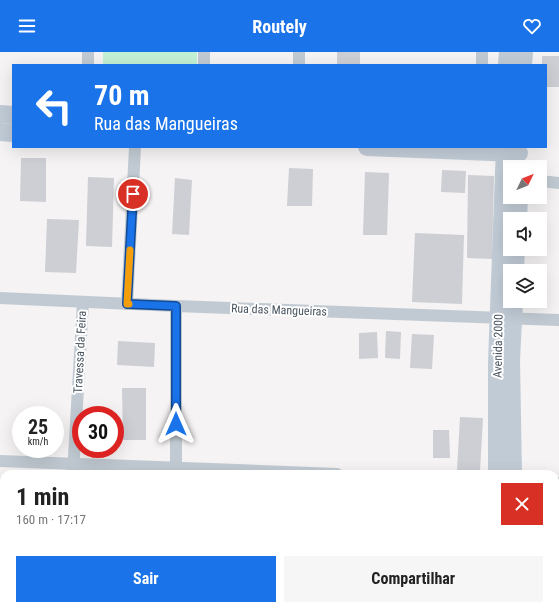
<!DOCTYPE html>
<html lang="pt">
<head>
<meta charset="utf-8">
<style>
  :root { --surface:#fff; --page:#f6f6f6; --text:#222; --muted:#767676; --accent:#1a73e8 }
  body { margin:0; font-family:"Roboto Condensed",sans-serif; background:var(--page); color:var(--text); height:100vh; display:flex; flex-direction:column; font-size:15px; white-space:nowrap }
  * { box-sizing:border-box; margin:0 }
  p { font-size:13px; color:var(--muted) }
  .icon { flex:none; width:22px; height:22px; fill:none; stroke:currentColor; stroke-width:2; stroke-linecap:round; stroke-linejoin:round }
  .map { position:relative; flex:1; overflow:hidden }
  .side { position:absolute; left:0px; top:418px; width:559px; height:140px; display:flex; flex-direction:column; background:var(--surface); border-radius:12px 12px 0 0; box-shadow:0 4px 16px #0002 }
  .side>* { flex:none }
  .guide { position:absolute; left:12px; top:12px; width:535px; height:84px; border-radius:0px; box-shadow:0 4px 16px #0002; background:#1a73e8; color:#fff; overflow:hidden }
  .needle { width:26px; rotate:47deg }
  .fabs { position:absolute; left:503px; top:108px; display:grid; gap:8px }
  .fabs a { display:grid; place-items:center; width:44px; height:44px; border-radius:0px; background:var(--surface); box-shadow:0 4px 16px #0002; font-size:20px }
  .speed { position:absolute; left:12px; top:354px; display:flex; gap:8px; font-size:20px; font-weight:700; text-align:center }
  .speed>* { display:grid; place-content:center; width:52px; height:52px; border-radius:50%; background:var(--surface); box-shadow:0 4px 16px #0002; line-height:1 }
  .speed small { font-size:10px; font-weight:400 }
  .speed .limit { border:6px solid #d22; background:#fff; color:#111 }
  .pin { position:absolute; display:grid; place-items:center; width:34px; height:34px; color:#fff; margin:-17px; border:2px solid #fff; border-radius:50%; box-shadow:0 1px 4px #0007 }
  .me { position:absolute; width:44px; margin:-22px; rotate:0deg; stroke-linejoin:round; filter:drop-shadow(0 0 3px #0008) }
  .turn { display:flex; align-items:center; gap:14px; height:84px; padding:0 16px; font-size:18px }
  .turn .icon { width:52px; height:52px; stroke-width:2.5 }
  .turn b { display:block; font-size:28px; line-height:34px }
  .round { display:grid; place-items:center; flex:none; width:42px; height:42px; border-radius:0px; background:var(--page) }
  .headline { display:flex; align-items:center; justify-content:space-between; height:68px; padding:0 16px }
  h1 { font-size:24px; font-weight:700; line-height:30px }
  .cta { display:flex; gap:8px; margin-top:auto; padding:8px 16px }
  .cta a { flex:1; height:46px; border-radius:0px; background:var(--accent); color:#fff; font-size:16px; font-weight:700; line-height:46px; text-align:center }
  .cta a+a { background:var(--page); color:var(--text) }
  header { display:flex; justify-content:space-between; align-items:center; height:52px; padding:0 16px; background:var(--accent); color:#fff; font-size:18px; font-weight:700 }
  .map>svg:first-child { display:block }
</style>
</head>
<body>
<header><svg class="icon" aria-label="menu" viewBox="0 0 24 24"><path d="M4 6h16M4 12h16M4 18h16"/></svg>Routely<svg class="icon" aria-label="heart" viewBox="0 0 24 24"><path d="M12 20l-8-8c-3-5 5-10 8-4 3-6 11-1 8 4z"/></svg></header>
<div class="map">
<svg width="559" height="558" viewBox="0 0 559 558">
  <rect width="100%" height="100%" fill="#f5f3f3"/>
  <!-- green -->
  <rect fill="#c3f1d5" x="103" y="0" width="94" height="13"/>
  <!-- building -->
  <g fill="#cdcfd5">
    <rect x="337" y="0" width="23" height="13"/>
    <path d="M 542,4 L 559,4 L 559,35 L 546,35 L 546,13 L 542,13 Z"/>
    <path d="M 21,106 L 46,106 L 46,150 L 20,149 Z"/>
    <path d="M 289,116 L 313,117 L 312,154 L 287,154 Z"/>
    <path d="M 442,118 L 466,119 L 465,141 L 441,140 Z"/>
    <path d="M 365,120 L 389,121 L 387,183 L 363,183 Z"/>
    <path d="M 468,123 L 494,124 L 492,207 L 467,206 Z"/>
    <path d="M 88,125 L 114,126 L 112,195 L 86,194 Z"/>
    <path d="M 175,126 L 192,128 L 189,183 L 172,182 Z"/>
    <path d="M 47,167 L 79,168 L 76,221 L 45,220 Z"/>
    <path d="M 415,181 L 464,183 L 462,252 L 412,250 Z"/>
    <path d="M 386,279 L 401,280 L 400,307 L 385,306 Z"/>
    <path d="M 377,280 L 378,306 L 359,307 L 359,281 Z"/>
    <path d="M 412,282 L 434,283 L 432,317 L 410,316 Z"/>
    <path d="M 118,289 L 155,291 L 154,315 L 117,313 Z"/>
    <path d="M 122,336 L 146,336 L 146,388 L 123,388 Z"/>
    <path d="M 460,365 L 483,366 L 480,419 L 457,418 Z"/>
    <path d="M 433,378 L 449,378 L 450,406 L 433,406 Z"/>
  </g>
  <g fill="none" stroke-linecap="round" stroke-linejoin="round">
    <!-- street -->
    <g stroke="#c1cad2" stroke-width="12">
      <path d="M 204,0 L 204,13"/>
      <path d="M 299,0 L 299,13"/>
      <path d="M 482,0 L 482,13"/>
      <path d="M 88,13 L 88,0"/>
      <path d="M 540,129 L 559,131"/>
      <path d="M 0,246 L 176,254 L 559,268"/>
      <path d="M 127,252 L 135,95"/>
      <path d="M 0,409 L 337,422"/>
      <path d="M 73,422 L 83,250"/>
      <path d="M 176,422 L 176,254"/>
      <path d="M 555,431 L 559,431"/>
      <path d="M 65,558 L 66,554"/>
      <path d="M 172,558 L 172,554"/>
    </g>
    <!-- secondary -->
    <g stroke="#c1cbd6" stroke-width="18">
      <path d="M 507,13 L 508,0"/>
      <path d="M 523,13 L 524,0"/>
      <path d="M 0,62 L 13,63"/>
      <path d="M 0,80 L 13,81"/>
      <path d="M 367,95 L 519,101"/>
      <path d="M 518,167 L 519,145"/>
      <path d="M 515,219 L 516,197"/>
      <path d="M 497,422 L 497,311 L 505,95"/>
      <path d="M 513,422 L 511,308 L 514,249"/>
      <path d="M 494,558 L 494,554"/>
      <path d="M 508,558 L 508,554"/>
    </g>
  </g>
  <g fill="none" stroke-linecap="round" stroke-linejoin="round">
    <!-- route casing -->
    <g stroke="#114b97" stroke-width="10">
      <path id="route" d="M 133,142 L 127,252 L 176,254 L 176,372"/>
    </g>
    <!-- route -->
    <use href="#route" stroke="#1a73e8" stroke-width="7"/>
    <!-- slow -->
    <path stroke="#f59e0b" stroke-width="7" d="M 129,252 L 127,252 L 130,198"/>
  </g>
  <g text-anchor="middle" stroke-width="4" stroke-linejoin="round" paint-order="stroke">
    <!-- street labels -->
    <g font-size="12" fill="#4a5661" stroke="#fff">
      <text transform="translate(279 258) rotate(2)" y="4">Rua das Mangueiras</text>
      <text transform="translate(498 294) rotate(-89)" y="4">Avenida 2000</text>
      <text transform="translate(80 300) rotate(-87)" y="4">Travessa da Feira</text>
    </g>
  </g>
</svg>
<div class="fabs">
<a><svg class="needle" viewBox="-14 -14 28 28"><path d="M0-13l5 13h-10z" fill="#e53935"/><path d="M0 13l5-13h-10z" fill="#767676"/></svg></a>
<a><svg class="icon" aria-label="sound" viewBox="0 0 24 24"><path d="M4 9h4l5-4v14l-5-4H4zM17 9q2 3 0 6"/></svg></a>
<a><svg class="icon" aria-label="layers" viewBox="0 0 24 24"><path d="M12 4l9 5-9 5-9-5zM3 14l9 5 9-5"/></svg></a>
</div>
<div class="speed"><div>25<small>km/h</small></div><div class="limit">30</div></div>
<div class="pin" style="left:133px;top:142px;background:#d93025"><svg class="icon" aria-label="arrive" viewBox="0 0 24 24"><path d="M6 21V4h12l-3 4 3 4H6"/></svg></div>
<svg class="me" style="left:176px;top:372px" viewBox="-20 -20 40 40"><path d="M0-17L14 15 0 8-14 15z" fill="#1a73e8" stroke="#fff" stroke-width="4"/></svg>
<div class="guide">
<div class="turn"><svg class="icon" aria-label="left" viewBox="0 0 24 24"><path d="M17 20v-9H6M10 6l-5 5 5 5"/></svg><div><b>70 m</b>Rua das Mangueiras</div></div>
</div>
<section class="side">
<div class="headline"><div><h1>1 min</h1><p>160 m · 17:17</p></div><a class="round" style="background:#d93025;color:#fff"><svg class="icon" aria-label="close" viewBox="0 0 24 24"><path d="M6 6l12 12M18 6L6 18"/></svg></a></div>
<div class="cta"><a>Sair</a><a>Compartilhar</a></div>
</section>
</div>
</body>
</html>
